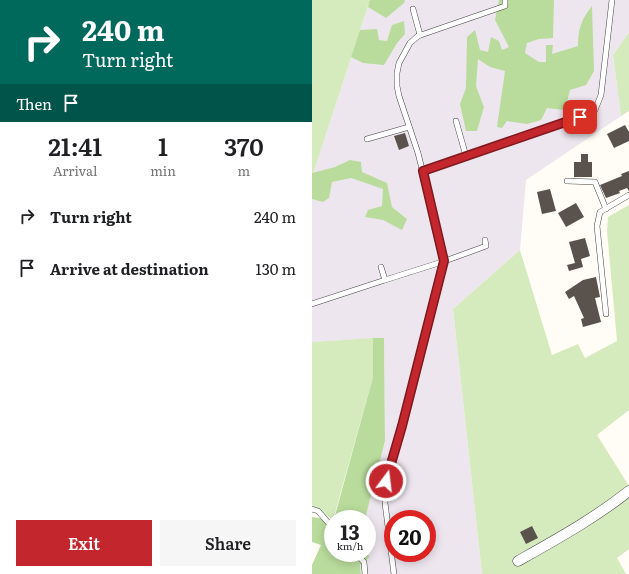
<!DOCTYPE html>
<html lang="en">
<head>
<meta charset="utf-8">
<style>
  :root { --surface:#fff; --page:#f6f6f6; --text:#202124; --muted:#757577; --accent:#c4262e }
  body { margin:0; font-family:Literata,serif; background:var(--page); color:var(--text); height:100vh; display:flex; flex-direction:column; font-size:15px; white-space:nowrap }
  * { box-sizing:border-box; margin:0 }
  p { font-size:13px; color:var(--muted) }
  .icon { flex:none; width:22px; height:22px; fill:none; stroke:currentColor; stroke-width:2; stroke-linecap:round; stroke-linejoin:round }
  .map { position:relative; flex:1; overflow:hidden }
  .sheet { display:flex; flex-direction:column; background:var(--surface); width:312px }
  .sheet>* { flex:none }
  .guide { background:#00695c; color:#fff; overflow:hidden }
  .speed { position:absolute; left:12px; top:510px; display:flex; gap:8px; font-size:20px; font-weight:700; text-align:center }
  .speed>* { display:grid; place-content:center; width:52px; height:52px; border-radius:50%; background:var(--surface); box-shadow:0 2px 10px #0003; line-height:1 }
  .speed small { font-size:10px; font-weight:400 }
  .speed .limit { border:6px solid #d22; background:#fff; color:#111 }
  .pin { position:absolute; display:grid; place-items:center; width:34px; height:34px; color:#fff; margin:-17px; border-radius:8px; box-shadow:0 2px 6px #0006 }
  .me { position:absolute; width:44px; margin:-22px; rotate:15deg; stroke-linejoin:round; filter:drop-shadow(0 0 3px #0008) }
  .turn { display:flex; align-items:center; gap:14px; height:84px; padding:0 16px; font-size:18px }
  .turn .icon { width:52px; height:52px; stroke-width:2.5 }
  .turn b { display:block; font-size:28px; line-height:34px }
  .then { display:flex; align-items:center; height:38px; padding:0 16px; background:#0003; gap:8px; font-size:15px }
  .eta { display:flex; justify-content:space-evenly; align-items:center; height:68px; text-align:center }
  .eta b { font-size:24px; font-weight:600; line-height:28px }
  .button { display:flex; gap:8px; margin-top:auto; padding:8px 16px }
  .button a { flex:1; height:46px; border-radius:0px; background:var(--accent); color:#fff; font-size:16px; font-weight:600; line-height:46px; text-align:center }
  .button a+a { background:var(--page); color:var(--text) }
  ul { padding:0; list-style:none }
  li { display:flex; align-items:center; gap:12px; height:52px; padding:0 16px }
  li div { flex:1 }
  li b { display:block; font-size:15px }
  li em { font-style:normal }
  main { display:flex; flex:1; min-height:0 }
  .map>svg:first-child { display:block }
</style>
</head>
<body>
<main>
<section class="sheet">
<div class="guide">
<div class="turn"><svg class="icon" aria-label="right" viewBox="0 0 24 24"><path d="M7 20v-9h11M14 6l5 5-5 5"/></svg><div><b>240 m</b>Turn right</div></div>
<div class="then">Then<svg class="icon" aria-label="arrive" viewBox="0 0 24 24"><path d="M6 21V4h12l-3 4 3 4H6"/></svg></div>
</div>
<div class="eta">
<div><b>21:41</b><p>Arrival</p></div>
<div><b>1</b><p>min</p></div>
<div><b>370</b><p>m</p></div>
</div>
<ul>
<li><svg class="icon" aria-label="right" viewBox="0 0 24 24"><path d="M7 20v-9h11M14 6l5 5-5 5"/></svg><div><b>Turn right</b></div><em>240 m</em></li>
<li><svg class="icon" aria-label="arrive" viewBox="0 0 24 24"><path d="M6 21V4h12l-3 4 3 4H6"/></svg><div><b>Arrive at destination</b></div><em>130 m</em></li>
</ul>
<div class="button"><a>Exit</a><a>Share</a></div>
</section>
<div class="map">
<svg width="317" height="574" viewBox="0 0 317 574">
  <rect width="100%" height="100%" fill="#fffdf5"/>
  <!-- industrial -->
  <path fill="#eee6ef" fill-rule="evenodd" d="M 58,0 L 317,0 L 317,32 L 301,55 L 309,116 L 214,180 L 208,250 L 141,309 L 170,574 L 49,574 L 48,565 L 57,558 L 55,539 L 55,519 L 53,518 L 73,441 L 72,338 L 0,342 L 0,177 ZM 81,519 L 115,519 L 115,553 L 81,553 Z"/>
  <!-- green -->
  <g fill="#d5ebbd">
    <path d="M 0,0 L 58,0 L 1,174 L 0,173 Z"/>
    <path d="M 317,32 L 317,111 L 309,116 L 301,55 Z"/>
    <path d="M 317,205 L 317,410 L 285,435 L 317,486 L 317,549 L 305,558 L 314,574 L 170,574 L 141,309 L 208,250 L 240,355 L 266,344 L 273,358 L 305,341 L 295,231 L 296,217 Z"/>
    <path d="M 61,338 L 61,377 L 21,520 L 0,505 L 0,342 Z"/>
  </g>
  <!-- forest -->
  <g fill="#b9dc9c">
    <path d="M 58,0 L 93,0 L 92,3 L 74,18 L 56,7 Z"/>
    <path d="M 187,0 L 242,0 L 241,38 L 227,39 L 215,43 L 213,53 L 227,62 L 234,62 L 234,45 L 241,45 L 240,54 L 266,46 C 266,29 269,20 280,6 L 282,71 L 274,85 L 258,90 L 253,110 L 235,108 L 229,120 L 215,124 L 195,121 L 190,128 L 185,127 L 193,71 L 178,67 L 166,59 L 164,86 L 172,107 L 165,131 L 154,131 L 148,104 L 154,88 L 155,37 L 163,30 L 168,50 L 176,52 L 179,37 L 187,41 L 190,50 L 197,47 L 183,20 Z"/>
    <path d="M 92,21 L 93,34 L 85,43 L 72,65 L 51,63 L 39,57 L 48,30 L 65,29 L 67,40 L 75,41 L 80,25 Z"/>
    <path d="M 38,160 L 49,162 L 50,172 L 75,183 L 80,207 L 95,219 L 90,230 L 71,220 L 53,217 L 56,210 L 70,206 L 71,189 L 39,178 L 20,182 L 17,198 L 11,202 L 0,199 L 0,173 L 23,167 Z"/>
    <path d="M 61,338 L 72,338 L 73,441 L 53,519 L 22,519 L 61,377 Z"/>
    <path d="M 0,517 L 21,520 L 21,553 L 55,553 L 55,539 L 57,558 L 48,565 L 49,574 L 0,574 L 0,565 L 9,545 L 0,542 Z"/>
  </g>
  <!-- building -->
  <g fill="#5a524d">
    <path d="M 313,125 L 317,132 L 317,141 L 302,148 L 295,134 Z"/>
    <path d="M 93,133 L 97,146 L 87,150 L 82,136 Z"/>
    <path d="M 269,154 L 276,154 L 276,162 L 280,162 L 280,177 L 262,177 L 262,162 L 269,162 Z"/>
    <path d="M 317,171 L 317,191 L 315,188 L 307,191 L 308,193 L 294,198 L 288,185 L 310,176 L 309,174 Z"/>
    <path d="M 238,189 L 244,211 L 230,214 L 225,192 Z"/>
    <path d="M 264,203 L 272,217 L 254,227 L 246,213 Z"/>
    <path d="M 273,238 L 278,256 L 269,259 L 271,267 L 257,271 L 255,265 L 263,263 L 257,242 Z"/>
    <path d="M 284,277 L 288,297 L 283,298 L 289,322 L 271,327 L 269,319 L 272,318 L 262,296 L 257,299 L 253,292 L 271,280 Z"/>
    <path d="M 220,526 L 226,538 L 214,544 L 208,532 Z"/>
  </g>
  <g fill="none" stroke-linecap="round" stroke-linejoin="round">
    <!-- lane casing -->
    <g stroke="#444" stroke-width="6">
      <g id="lane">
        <path d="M 101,9 L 108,35"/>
        <path d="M 259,111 L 261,120"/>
        <path d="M 144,121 L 154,156"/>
        <path d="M 55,139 L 97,127"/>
        <path d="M 111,171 L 276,114 L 283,110 L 289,95 L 300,0"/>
        <path d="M 255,181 L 283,182 L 294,209"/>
        <path d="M 69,267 L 73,280 L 133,261 L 174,246 L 173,240"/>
        <path d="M 0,304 L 73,280"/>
        <path d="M 294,314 L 285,226 L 288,212 L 317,195"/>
        <path d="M 0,509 L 6,511 L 21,528"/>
        <path d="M 43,553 L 52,562 L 53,574"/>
        <path d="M 82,574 L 73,503 L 74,481 L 90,426 L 133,261 L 106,153 L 87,96 L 85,86 L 85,73 L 87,63 L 98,43 L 106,36 L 193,6 L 193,1"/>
      </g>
    </g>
    <!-- street casing -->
    <g stroke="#444" stroke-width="11">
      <path id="street" d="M 206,561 C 245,539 283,518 317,491"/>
    </g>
    <!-- lane -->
    <use href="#lane" stroke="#fff" stroke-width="5"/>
    <!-- street -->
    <use href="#street" stroke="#fff" stroke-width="10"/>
  </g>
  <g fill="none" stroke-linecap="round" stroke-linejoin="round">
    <!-- route casing -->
    <g stroke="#7f191e" stroke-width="10">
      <path id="route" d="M 74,481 L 90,426 L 132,261 L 111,171 L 268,117"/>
    </g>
    <!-- route -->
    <use href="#route" stroke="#c4262e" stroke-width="7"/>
  </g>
</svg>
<div class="speed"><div>13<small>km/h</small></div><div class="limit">20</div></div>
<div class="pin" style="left:268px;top:117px;background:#d93025"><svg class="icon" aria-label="arrive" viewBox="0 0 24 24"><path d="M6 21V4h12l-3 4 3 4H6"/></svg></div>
<svg class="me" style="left:74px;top:481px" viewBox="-20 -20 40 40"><circle r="17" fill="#c4262e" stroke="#fff" stroke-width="3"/><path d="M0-11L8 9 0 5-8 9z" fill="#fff"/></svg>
</div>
</main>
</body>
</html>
